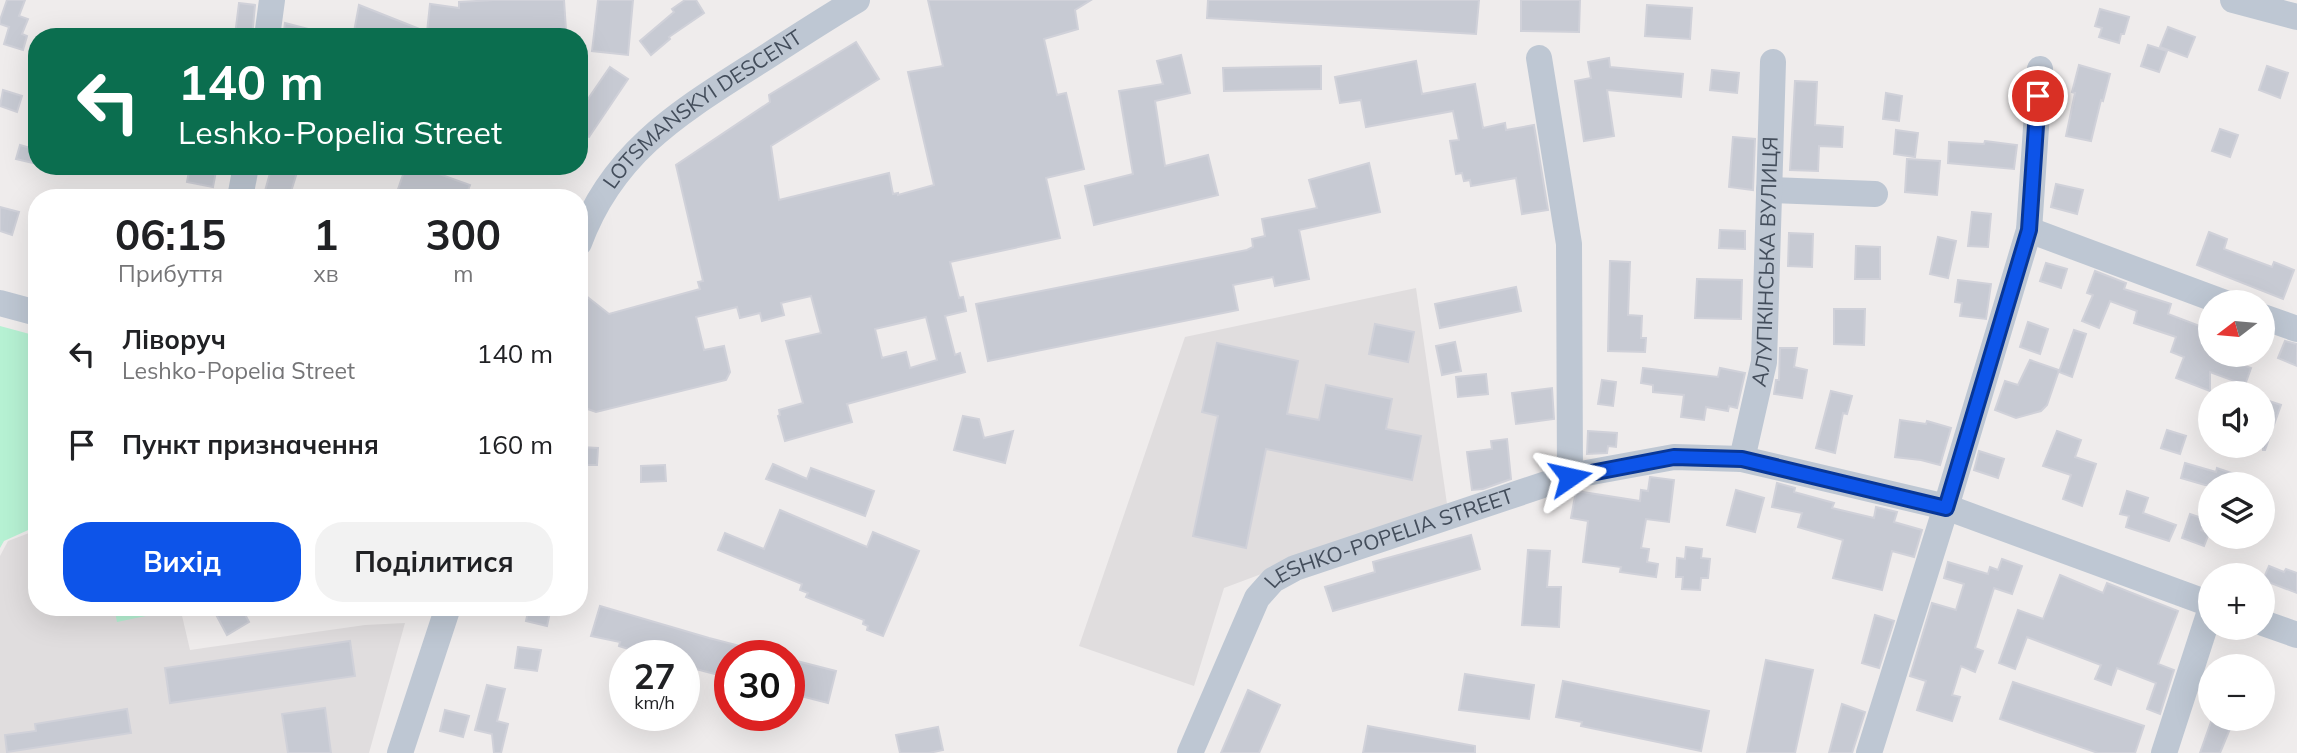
<!DOCTYPE html>
<html lang="uk">
<head>
<meta charset="utf-8">
<style>
  :root { --surface:#fff; --page:#f2f2f2; --text:#202124; --muted:#757577; --accent:#0d54e9 }
  body { margin:0; font-family:Mulish,sans-serif; background:var(--page); color:var(--text); height:100vh; display:flex; flex-direction:column; font-size:26px; white-space:nowrap }
  * { box-sizing:border-box; margin:0 }
  p { font-size:23px; color:var(--muted) }
  .icon { flex:none; width:38px; height:38px; fill:none; stroke:currentColor; stroke-width:2; stroke-linecap:round; stroke-linejoin:round }
  .map { position:relative; flex:1; overflow:hidden }
  .drawer { position:absolute; left:28px; top:189px; width:560px; height:427px; display:flex; flex-direction:column; background:var(--surface); border-radius:28px; box-shadow:0 7px 28px #0002 }
  .drawer>* { flex:none }
  .hud { position:absolute; left:28px; top:28px; width:560px; height:147px; border-radius:28px; box-shadow:0 7px 28px #0002; background:#0b6e4f; color:#fff; overflow:hidden }
  .needle { width:46px; rotate:254deg }
  .fabs { position:absolute; left:2198px; top:290px; display:grid; gap:14px }
  .fabs a { display:grid; place-items:center; width:77px; height:77px; border-radius:50%; background:var(--surface); box-shadow:0 7px 28px #0002; font-size:35px }
  .speed { position:absolute; left:609px; top:640px; display:flex; gap:14px; font-size:35px; font-weight:700; text-align:center }
  .speed>* { display:grid; place-content:center; width:91px; height:91px; border-radius:50%; background:var(--surface); box-shadow:0 7px 28px #0002; line-height:1 }
  .speed small { font-size:18px; font-weight:400 }
  .speed .limit { border:10px solid #d22; background:#fff; color:#111 }
  .pin { position:absolute; display:grid; place-items:center; width:60px; height:60px; color:#fff; margin:-30px; border:4px solid #fff; border-radius:50%; box-shadow:0 2px 7px #0007 }
  .me { position:absolute; width:77px; margin:-38px; rotate:79deg; stroke-linejoin:round; filter:drop-shadow(0 0 5px #0008) }
  .turn { display:flex; align-items:center; gap:24px; height:147px; padding:0 35px; font-size:32px }
  .turn .icon { width:91px; height:91px; stroke-width:2.5 }
  .turn b { display:block; font-size:49px; line-height:60px }
  .eta { display:flex; justify-content:space-evenly; align-items:center; height:119px; text-align:center }
  .eta b { font-size:42px; font-weight:700; line-height:49px }
  .primary-button { display:flex; gap:14px; margin-top:auto; padding:14px 35px }
  .primary-button a { flex:1; height:80px; border-radius:28px; background:var(--accent); color:#fff; font-size:28px; font-weight:700; line-height:80px; text-align:center }
  .primary-button a+a { background:var(--page); color:var(--text) }
  ul { padding:0; list-style:none }
  li { display:flex; align-items:center; gap:21px; height:91px; padding:0 35px }
  li div { flex:1 }
  li b { display:block; font-size:26px }
  li em { font-style:normal }
  .map>svg:first-child { display:block }
</style>
</head>
<body>
<div class="map">
<svg width="2297" height="753" viewBox="0 0 2297 753">
  <rect width="100%" height="100%" fill="#efecec"/>
  <!-- education -->
  <g fill="#e0ddde">
    <path d="M 1416,288 L 1447,504 L 1224,588 L 1194,686 L 1079,646 L 1185,337 Z"/>
    <path d="M 37,530 L 37,607 L 180,607 L 190,650 L 365,625 L 405,623 L 369,753 L 0,753 L 0,556 L 8,541 Z"/>
  </g>
  <!-- green -->
  <g fill="#b6f1d3">
    <path d="M 0,326 L 37,336 L 37,526 L 4,541 L 0,548 Z"/>
    <path d="M 114,607 L 169,607 L 170,611 L 117,622 Z"/>
  </g>
  <!-- building -->
  <g fill="#c7cad3" stroke="#d0d1d9" stroke-width="2" fill-rule="evenodd">
    <path d="M 7,0 L 25,0 L 19,16 L 28,19 L 22,34 L 27,36 L 23,50 L 4,44 L 9,27 L 0,24 L 0,20 Z"/>
    <path d="M 494,0 L 564,0 L 566,30 L 449,37 L 353,37 L 359,5 L 427,32 L 430,4 L 459,8 L 459,2 Z"/>
    <path d="M 598,0 L 633,0 L 628,55 L 592,51 Z"/>
    <path d="M 685,0 L 696,0 L 704,13 L 669,37 L 670,39 L 651,55 L 640,41 L 674,12 L 672,9 Z"/>
    <path d="M 928,0 L 1091,0 L 1075,10 L 1078,29 L 1044,39 L 1057,95 L 1066,93 L 1084,169 L 1046,178 L 1060,238 L 950,262 L 959,298 L 963,297 L 966,311 L 945,316 L 955,355 L 960,353 L 965,372 L 847,404 L 852,422 L 785,441 L 778,416 L 780,415 L 779,410 L 803,403 L 786,341 L 821,333 L 811,296 L 781,303 L 784,315 L 762,321 L 760,313 L 740,318 L 737,307 L 696,317 L 704,350 L 724,346 L 730,372 L 726,380 L 596,412 L 579,406 L 579,310 L 585,295 L 609,314 L 700,289 L 698,282 L 703,281 L 676,165 L 770,102 L 769,95 L 856,42 L 879,79 L 771,146 L 779,200 L 889,173 L 893,194 L 898,193 L 898,195 L 934,185 L 908,72 L 943,66 ZM 926,317 L 937,360 L 910,368 L 906,352 L 882,358 L 875,329 Z"/>
    <path d="M 1208,0 L 1479,0 L 1476,34 L 1207,18 Z"/>
    <path d="M 1521,0 L 1580,0 L 1579,32 L 1521,31 Z"/>
    <path d="M 239,3 L 255,5 L 252,37 L 235,35 Z"/>
    <path d="M 1647,5 L 1692,8 L 1690,39 L 1645,36 Z"/>
    <path d="M 2100,9 L 2129,17 L 2124,34 L 2121,34 L 2119,43 L 2099,37 L 2102,28 L 2095,26 Z"/>
    <path d="M 285,23 L 320,32 L 319,37 L 283,37 Z"/>
    <path d="M 2168,27 L 2195,37 L 2187,57 L 2160,47 Z"/>
    <path d="M 2148,45 L 2167,51 L 2159,72 L 2141,66 Z"/>
    <path d="M 1181,55 L 1190,93 L 1155,101 L 1165,166 L 1208,155 L 1218,195 L 1094,225 L 1085,186 L 1133,174 L 1119,91 L 1163,84 L 1157,61 Z"/>
    <path d="M 1609,58 L 1610,67 L 1683,74 L 1681,97 L 1607,90 L 1614,136 L 1584,141 L 1575,81 L 1591,78 L 1588,62 Z"/>
    <path d="M 1416,61 L 1422,94 L 1475,84 L 1483,128 L 1505,123 L 1506,130 L 1534,125 L 1548,210 L 1522,214 L 1516,178 L 1471,186 L 1470,180 L 1464,181 L 1462,173 L 1456,174 L 1450,141 L 1459,140 L 1453,111 L 1366,127 L 1361,100 L 1340,103 L 1335,77 Z"/>
    <path d="M 2079,65 L 2110,74 L 2103,101 L 2101,100 L 2091,141 L 2066,136 L 2075,93 L 2072,92 Z"/>
    <path d="M 1321,66 L 1321,89 L 1224,91 L 1223,68 Z"/>
    <path d="M 2267,66 L 2288,73 L 2280,98 L 2259,90 Z"/>
    <path d="M 610,67 L 628,79 L 589,137 L 579,131 L 579,112 Z"/>
    <path d="M 1712,70 L 1739,73 L 1737,93 L 1710,90 Z"/>
    <path d="M 1795,81 L 1817,82 L 1815,125 L 1843,127 L 1842,147 L 1819,146 L 1818,171 L 1790,170 Z"/>
    <path d="M 3,90 L 22,96 L 17,112 L 0,106 Z"/>
    <path d="M 1886,93 L 1902,96 L 1899,121 L 1883,119 Z"/>
    <path d="M 2220,129 L 2238,135 L 2230,157 L 2212,151 Z"/>
    <path d="M 1896,130 L 1918,133 L 1915,157 L 1894,154 Z"/>
    <path d="M 1733,137 L 1755,139 L 1753,190 L 1729,187 Z"/>
    <path d="M 1985,141 L 2017,145 L 2014,169 L 1948,163 L 1949,142 L 1984,144 Z"/>
    <path d="M 20,145 L 37,150 L 37,164 L 16,159 Z"/>
    <path d="M 1907,159 L 1940,161 L 1937,195 L 1905,192 Z"/>
    <path d="M 1369,163 L 1380,212 L 1299,230 L 1309,279 L 1275,286 L 1273,277 L 1233,285 L 1238,310 L 988,361 L 976,304 L 1247,250 L 1253,247 L 1252,239 L 1265,236 L 1262,219 L 1317,208 L 1309,180 Z"/>
    <path d="M 190,166 L 217,166 L 213,187 L 187,182 Z"/>
    <path d="M 272,166 L 299,166 L 289,198 L 263,198 Z"/>
    <path d="M 406,166 L 417,166 L 470,185 L 465,198 L 395,198 Z"/>
    <path d="M 2056,184 L 2083,190 L 2077,214 L 2051,207 Z"/>
    <path d="M 0,207 L 19,212 L 12,235 L 0,231 Z"/>
    <path d="M 1972,212 L 1991,214 L 1988,247 L 1968,246 Z"/>
    <path d="M 1720,230 L 1745,231 L 1745,249 L 1719,248 Z"/>
    <path d="M 2209,232 L 2227,239 L 2224,249 L 2272,267 L 2274,262 L 2294,270 L 2283,299 L 2197,265 Z"/>
    <path d="M 1789,233 L 1813,234 L 1812,267 L 1788,266 Z"/>
    <path d="M 1938,237 L 1956,241 L 1948,278 L 1930,274 Z"/>
    <path d="M 1856,246 L 1880,247 L 1880,279 L 1855,279 Z"/>
    <path d="M 1610,261 L 1630,262 L 1628,315 L 1642,316 L 1641,338 L 1646,338 L 1645,352 L 1608,351 Z"/>
    <path d="M 2046,263 L 2067,269 L 2061,288 L 2040,281 Z"/>
    <path d="M 2095,271 L 2126,283 L 2124,289 L 2171,304 L 2168,314 L 2210,330 L 2210,355 L 2217,355 L 2251,368 L 2245,385 L 2210,372 L 2210,391 L 2176,378 L 2184,357 L 2171,352 L 2176,337 L 2134,323 L 2137,311 L 2110,301 L 2099,328 L 2082,321 L 2093,295 L 2087,293 Z"/>
    <path d="M 1697,279 L 1742,280 L 1741,319 L 1695,318 Z"/>
    <path d="M 1958,280 L 1991,284 L 1986,319 L 1960,316 L 1962,303 L 1955,302 Z"/>
    <path d="M 1516,287 L 1521,311 L 1440,328 L 1435,304 Z"/>
    <path d="M 1834,309 L 1865,309 L 1864,345 L 1834,344 Z"/>
    <path d="M 2028,322 L 2048,329 L 2040,354 L 2020,347 Z"/>
    <path d="M 1375,324 L 1414,332 L 1408,362 L 1369,354 Z"/>
    <path d="M 2074,330 L 2086,334 L 2072,377 L 2059,372 Z"/>
    <path d="M 2285,341 L 2297,344 L 2297,366 L 2278,358 Z"/>
    <path d="M 1455,342 L 1461,371 L 1442,375 L 1436,346 Z"/>
    <path d="M 1217,343 L 1298,361 L 1287,414 L 1319,420 L 1326,385 L 1392,399 L 1386,429 L 1421,436 L 1412,480 L 1266,449 L 1246,548 L 1193,536 L 1218,416 L 1202,412 Z"/>
    <path d="M 1780,348 L 1797,348 L 1794,367 L 1807,370 L 1802,398 L 1774,394 L 1776,380 L 1779,380 Z"/>
    <path d="M 2030,360 L 2059,370 L 2047,405 L 2041,411 L 2016,418 L 1995,410 L 2005,381 L 2018,385 Z"/>
    <path d="M 1643,368 L 1718,377 L 1720,368 L 1745,373 L 1737,408 L 1729,406 L 1728,411 L 1706,407 L 1704,420 L 1681,417 L 1684,395 L 1653,392 L 1653,385 L 1641,383 Z"/>
    <path d="M 1486,374 L 1488,394 L 1458,397 L 1456,377 Z"/>
    <path d="M 1602,380 L 1616,382 L 1613,406 L 1598,404 Z"/>
    <path d="M 1552,388 L 1554,419 L 1516,424 L 1512,393 Z"/>
    <path d="M 1831,391 L 1852,396 L 1847,414 L 1843,413 L 1835,453 L 1816,448 Z"/>
    <path d="M 2263,399 L 2281,405 L 2265,450 L 2263,450 Z"/>
    <path d="M 963,416 L 979,419 L 984,438 L 1013,431 L 1005,463 L 954,450 Z"/>
    <path d="M 1900,420 L 1926,424 L 1927,421 L 1951,428 L 1940,465 L 1921,460 L 1895,457 Z"/>
    <path d="M 2167,430 L 2186,436 L 2180,454 L 2161,448 Z"/>
    <path d="M 1588,431 L 1617,433 L 1616,447 L 1608,446 L 1607,453 L 1587,454 Z"/>
    <path d="M 2057,431 L 2081,440 L 2075,457 L 2096,464 L 2082,506 L 2063,499 L 2071,475 L 2043,466 Z"/>
    <path d="M 1507,439 L 1511,479 L 1483,489 L 1472,490 L 1467,452 L 1492,449 L 1491,441 Z"/>
    <path d="M 580,447 L 598,448 L 597,465 L 579,465 Z"/>
    <path d="M 1979,451 L 2004,459 L 1998,478 L 1974,470 Z"/>
    <path d="M 2185,463 L 2216,472 L 2217,468 L 2258,482 L 2258,485 L 2205,485 L 2181,478 Z"/>
    <path d="M 773,464 L 807,479 L 811,468 L 874,491 L 865,516 L 766,479 Z"/>
    <path d="M 665,465 L 666,481 L 641,482 L 641,466 Z"/>
    <path d="M 1650,477 L 1674,480 L 1669,522 L 1646,519 L 1641,548 L 1649,549 L 1647,562 L 1658,564 L 1656,577 L 1620,572 L 1621,567 L 1583,562 L 1588,521 L 1571,518 L 1576,491 L 1640,501 L 1641,490 L 1648,491 Z"/>
    <path d="M 1777,483 L 1795,488 L 1794,492 L 1834,503 L 1832,508 L 1874,518 L 1876,507 L 1897,512 L 1894,522 L 1922,530 L 1914,557 L 1892,551 L 1882,590 L 1833,578 L 1843,540 L 1798,527 L 1802,513 L 1772,507 Z"/>
    <path d="M 1736,490 L 1764,498 L 1755,532 L 1727,525 Z"/>
    <path d="M 2127,491 L 2148,498 L 2143,513 L 2176,525 L 2169,541 L 2126,527 L 2129,516 L 2120,514 Z"/>
    <path d="M 780,510 L 867,547 L 873,532 L 919,551 L 883,636 L 867,630 L 868,626 L 863,624 L 864,620 L 806,597 L 808,593 L 800,590 L 802,584 L 718,550 L 725,533 L 764,549 Z"/>
    <path d="M 2190,514 L 2205,519 L 2201,530 L 2209,533 L 2204,546 L 2182,538 Z"/>
    <path d="M 1471,535 L 1480,569 L 1333,611 L 1325,587 L 1375,572 L 1373,562 Z"/>
    <path d="M 1686,547 L 1702,549 L 1701,558 L 1710,559 L 1708,578 L 1701,578 L 1700,590 L 1682,589 L 1683,577 L 1676,577 L 1677,558 L 1685,559 Z"/>
    <path d="M 1528,550 L 1550,551 L 1547,587 L 1561,587 L 1559,627 L 1522,625 Z"/>
    <path d="M 2002,559 L 2022,566 L 2012,594 L 1994,588 L 1975,648 L 1983,651 L 1975,672 L 1961,666 L 1952,695 L 1960,697 L 1952,721 L 1917,710 L 1926,681 L 1910,676 L 1932,603 L 1956,610 L 1964,584 L 1944,578 L 1948,562 L 1988,574 L 1990,567 L 1998,570 Z"/>
    <path d="M 2269,566 L 2284,572 L 2286,569 L 2297,573 L 2297,593 L 2263,580 Z"/>
    <path d="M 2060,575 L 2103,593 L 2107,583 L 2178,611 L 2158,664 L 2174,670 L 2160,714 L 2147,709 L 2156,683 L 2117,668 L 2111,685 L 2095,679 L 2101,665 L 2027,637 L 2015,669 L 1999,663 L 2018,610 L 2043,619 Z"/>
    <path d="M 600,606 L 709,638 L 759,651 L 758,656 L 730,656 L 730,678 L 684,666 L 684,656 L 651,656 L 619,646 L 620,642 L 591,636 Z"/>
    <path d="M 212,607 L 241,607 L 249,622 L 227,635 Z"/>
    <path d="M 529,607 L 551,607 L 547,626 L 526,621 Z"/>
    <path d="M 1875,615 L 1894,621 L 1879,668 L 1862,663 Z"/>
    <path d="M 350,641 L 355,676 L 170,703 L 165,668 Z"/>
    <path d="M 518,647 L 541,650 L 537,671 L 515,668 Z"/>
    <path d="M 789,659 L 836,671 L 828,703 L 789,693 Z"/>
    <path d="M 1766,660 L 1813,670 L 1795,753 L 1747,753 Z"/>
    <path d="M 1465,674 L 1534,685 L 1529,719 L 1459,710 Z"/>
    <path d="M 1563,681 L 1709,711 L 1701,751 L 1581,726 L 1582,722 L 1556,717 Z"/>
    <path d="M 2013,682 L 2144,726 L 2135,753 L 2098,753 L 2000,719 Z"/>
    <path d="M 487,685 L 505,689 L 497,721 L 508,724 L 501,753 L 494,753 L 492,734 L 475,730 Z"/>
    <path d="M 1248,690 L 1280,705 L 1259,753 L 1221,753 Z"/>
    <path d="M 1842,704 L 1865,712 L 1852,753 L 1829,753 Z"/>
    <path d="M 325,708 L 331,753 L 288,753 L 282,714 Z"/>
    <path d="M 127,709 L 131,733 L 7,752 L 5,735 L 36,731 L 35,724 Z"/>
    <path d="M 445,710 L 469,716 L 463,737 L 440,731 Z"/>
    <path d="M 2212,719 L 2234,719 L 2220,753 L 2200,753 Z"/>
    <path d="M 1368,726 L 1475,746 L 1475,753 L 1363,753 Z"/>
    <path d="M 938,727 L 943,750 L 929,753 L 900,753 L 896,735 Z"/>
  </g>
  <g fill="none" stroke-linecap="round" stroke-linejoin="round">
    <!-- minor -->
    <g stroke="#bec7d3" stroke-width="26">
      <path d="M 2233,0 L 2297,17"/>
      <path d="M 267,37 L 272,0"/>
      <path d="M 1539,58 L 1569,244 L 1570,476"/>
      <path d="M 1769,190 L 1875,194"/>
      <path d="M 240,198 L 246,166"/>
      <path d="M 2029,230 L 2225,303"/>
      <path id="s1" d="M 579,243 C 612,154 675,115 752,66 C 787,44 821,21 857,0"/>
      <path d="M 0,303 L 37,313"/>
      <path d="M 2263,317 L 2297,329"/>
      <path id="s2" d="M 1742,459 L 1764,362 L 1773,62"/>
      <path d="M 2263,623 L 2297,635"/>
      <path d="M 400,753 L 448,607"/>
      <path id="s3" d="M 1190,753 L 1257,598 L 1273,580 L 1295,568 L 1570,476 L 1674,457 L 1742,459 L 1946,507 L 2210,604"/>
      <path d="M 1869,753 L 1946,507 L 2029,230 L 2040,69"/>
      <path d="M 2164,753 L 2210,611"/>
    </g>
  </g>
  <g fill="none" stroke-linecap="round" stroke-linejoin="round">
    <!-- route casing -->
    <g stroke="#083797" stroke-width="18">
      <path id="route" d="M 1570,477 L 1674,457 L 1742,459 L 1946,508 L 2029,230 L 2038,96"/>
    </g>
    <!-- route -->
    <use href="#route" stroke="#0d54e9" stroke-width="12"/>
  </g>
  <g text-anchor="middle" stroke-width="5" stroke-linejoin="round" paint-order="stroke">
    <!-- street labels -->
    <g font-size="21" fill="#434d5b" stroke="#fff">
      <text dy="7" stroke="none"><textPath href="#s1" startOffset="187">LOTSMANSKYI DESCENT</textPath></text>
      <text dy="7" stroke="none"><textPath href="#s2" startOffset="200">АЛУПКІНСЬКА ВУЛИЦЯ</textPath></text>
      <text dy="7" stroke="none"><textPath href="#s3" startOffset="317">LESHKO-POPELIA STREET</textPath></text>
    </g>
  </g>
</svg>
<div class="fabs">
<a><svg class="needle" viewBox="-14 -14 28 28"><path d="M0-13l5 13h-10z" fill="#e53935"/><path d="M0 13l5-13h-10z" fill="#757577"/></svg></a>
<a><svg class="icon" aria-label="sound" viewBox="0 0 24 24"><path d="M4 9h4l5-4v14l-5-4H4zM17 9q2 3 0 6"/></svg></a>
<a><svg class="icon" aria-label="layers" viewBox="0 0 24 24"><path d="M12 4l9 5-9 5-9-5zM3 14l9 5 9-5"/></svg></a>
<a>+</a>
<a>−</a>
</div>
<div class="speed"><div>27<small>km/h</small></div><div class="limit">30</div></div>
<div class="pin" style="left:2038px;top:96px;background:#d93025"><svg class="icon" aria-label="arrive" viewBox="0 0 24 24"><path d="M6 21V4h12l-3 4 3 4H6"/></svg></div>
<svg class="me" style="left:1570px;top:477px" viewBox="-20 -20 40 40"><path d="M0-17L14 15 0 8-14 15z" fill="#0d54e9" stroke="#fff" stroke-width="4"/></svg>
<div class="hud">
<div class="turn"><svg class="icon" aria-label="left" viewBox="0 0 24 24"><path d="M17 20v-9H6M10 6l-5 5 5 5"/></svg><div><b>140 m</b>Leshko-Popelia Street</div></div>
</div>
<section class="drawer">
<div class="eta">
<div><b>06:15</b><p>Прибуття</p></div>
<div><b>1</b><p>хв</p></div>
<div><b>300</b><p>m</p></div>
</div>
<ul>
<li><svg class="icon" aria-label="left" viewBox="0 0 24 24"><path d="M17 20v-9H6M10 6l-5 5 5 5"/></svg><div><b>Ліворуч</b><p>Leshko-Popelia Street</p></div><em>140 m</em></li>
<li><svg class="icon" aria-label="arrive" viewBox="0 0 24 24"><path d="M6 21V4h12l-3 4 3 4H6"/></svg><div><b>Пункт призначення</b></div><em>160 m</em></li>
</ul>
<div class="primary-button"><a>Вихід</a><a>Поділитися</a></div>
</section>
</div>
</body>
</html>
